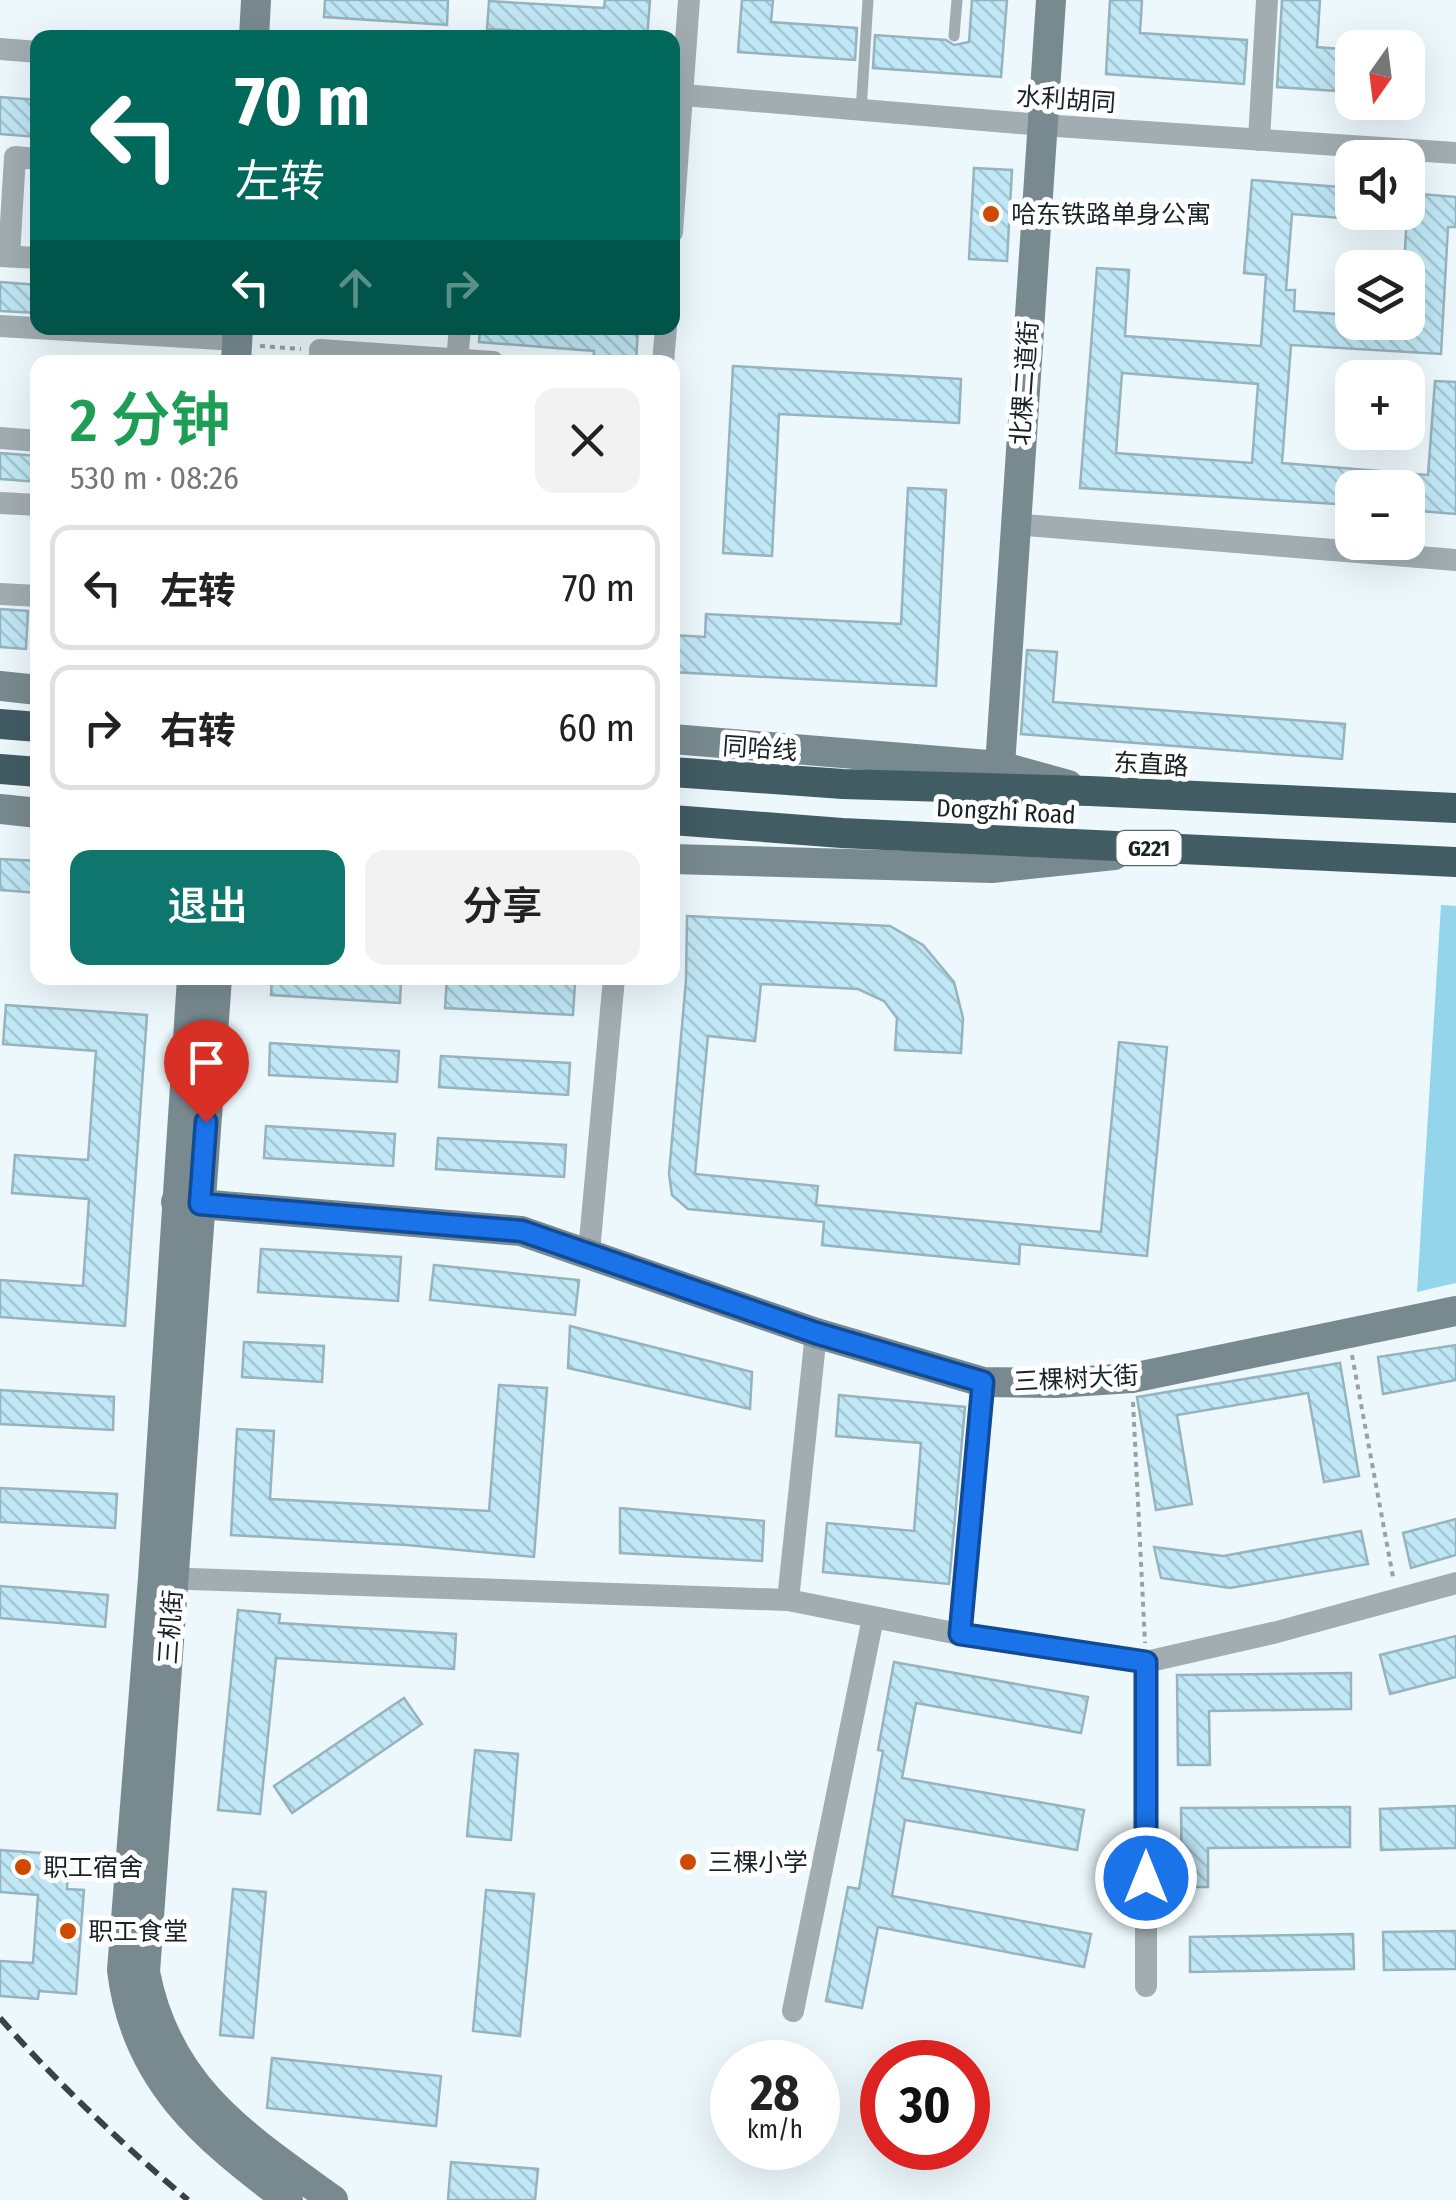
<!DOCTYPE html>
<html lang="zh">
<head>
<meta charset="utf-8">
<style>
  :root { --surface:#fff; --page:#f2f2f2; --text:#222; --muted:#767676; --line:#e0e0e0; --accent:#0f766e }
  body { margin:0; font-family:"Fira Sans Condensed","Noto Sans SC",sans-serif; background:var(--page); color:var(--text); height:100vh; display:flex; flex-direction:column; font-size:38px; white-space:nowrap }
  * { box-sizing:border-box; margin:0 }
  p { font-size:32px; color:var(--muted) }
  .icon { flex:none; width:55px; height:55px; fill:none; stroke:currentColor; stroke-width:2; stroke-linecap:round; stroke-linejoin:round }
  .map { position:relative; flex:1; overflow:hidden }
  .side { position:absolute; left:30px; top:355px; width:650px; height:630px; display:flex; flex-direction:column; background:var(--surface); border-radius:20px; box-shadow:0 10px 40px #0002 }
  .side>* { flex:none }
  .guide { position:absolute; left:30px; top:30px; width:650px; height:305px; border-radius:20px; box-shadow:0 10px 40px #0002; background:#00695c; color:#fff; overflow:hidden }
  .needle { width:65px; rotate:194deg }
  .fabs { position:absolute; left:1335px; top:30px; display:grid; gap:20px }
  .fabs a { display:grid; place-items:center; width:90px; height:90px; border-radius:20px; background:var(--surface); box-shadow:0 10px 40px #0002; font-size:50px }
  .speed { position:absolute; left:710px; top:2040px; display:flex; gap:20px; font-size:50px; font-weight:700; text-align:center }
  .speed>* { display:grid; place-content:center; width:130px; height:130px; border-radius:50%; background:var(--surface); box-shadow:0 10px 40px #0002; line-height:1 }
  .speed small { font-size:25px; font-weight:400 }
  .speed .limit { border:15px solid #d22; background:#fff; color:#111 }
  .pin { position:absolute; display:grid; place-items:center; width:85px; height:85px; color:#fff; margin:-102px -42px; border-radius:50% 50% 50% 0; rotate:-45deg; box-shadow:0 0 10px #0007 }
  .pin .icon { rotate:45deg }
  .me { position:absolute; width:110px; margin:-55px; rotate:0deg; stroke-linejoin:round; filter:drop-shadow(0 0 8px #0008) }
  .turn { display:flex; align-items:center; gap:35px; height:210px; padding:0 40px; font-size:45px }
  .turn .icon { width:130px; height:130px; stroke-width:2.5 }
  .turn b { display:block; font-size:70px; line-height:85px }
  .lanes { display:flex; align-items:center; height:95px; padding:0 40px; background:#0003; justify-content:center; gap:50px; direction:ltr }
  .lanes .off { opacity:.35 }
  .round { display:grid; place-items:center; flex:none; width:105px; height:105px; border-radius:20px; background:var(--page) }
  .head { display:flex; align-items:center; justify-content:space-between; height:170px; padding:0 40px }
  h1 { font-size:60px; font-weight:600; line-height:75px; color:#1e9e55 }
  .primary-button { display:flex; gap:20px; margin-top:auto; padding:20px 40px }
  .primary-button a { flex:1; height:115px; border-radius:20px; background:var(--accent); color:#fff; font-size:40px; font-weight:600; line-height:115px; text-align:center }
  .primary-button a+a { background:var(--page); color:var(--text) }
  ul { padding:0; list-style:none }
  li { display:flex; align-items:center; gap:30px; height:125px; margin:0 20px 15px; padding:0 20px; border:5px solid var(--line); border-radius:20px }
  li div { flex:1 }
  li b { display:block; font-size:38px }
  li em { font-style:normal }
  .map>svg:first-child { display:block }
</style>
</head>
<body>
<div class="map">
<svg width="1456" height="2200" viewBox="0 0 1456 2200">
  <defs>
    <pattern id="building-back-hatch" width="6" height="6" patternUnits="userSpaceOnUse" patternTransform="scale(2.5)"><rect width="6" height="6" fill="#c0e7f5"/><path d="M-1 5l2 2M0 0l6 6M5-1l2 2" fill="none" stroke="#a4c6d2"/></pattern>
  </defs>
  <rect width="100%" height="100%" fill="#ecf8fc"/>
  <!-- green -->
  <path fill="#95d5eb" d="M 1441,905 L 1456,906 L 1456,1283 L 1417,1292 Z"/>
  <!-- building -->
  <g fill="url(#building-back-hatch)" stroke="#97b3bd" stroke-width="2.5" fill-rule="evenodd">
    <path d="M 325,0 L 448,0 L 447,25 L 324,17 Z"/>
    <path d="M 605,0 L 650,0 L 647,38 L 487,29 L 489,1 L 604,8 Z"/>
    <path d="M 742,0 L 773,0 L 771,22 L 857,28 L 855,60 L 738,52 Z"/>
    <path d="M 972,0 L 1007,0 L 1001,77 L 873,68 L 875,35 L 946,40 L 954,45 L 969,42 Z"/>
    <path d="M 1110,0 L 1142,0 L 1140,33 L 1247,40 L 1244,84 L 1106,74 Z"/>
    <path d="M 1282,0 L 1320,0 L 1317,47 L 1352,50 L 1352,92 L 1277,87 Z"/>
    <path d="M 0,97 L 38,100 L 38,137 L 0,134 Z"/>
    <path d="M 974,168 L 1012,170 L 1007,261 L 969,259 Z"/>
    <path d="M 1252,180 L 1352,188 L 1352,219 L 1292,214 L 1286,290 L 1295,290 L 1294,311 L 1352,315 L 1352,322 L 1408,322 L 1408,268 L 1404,268 L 1408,193 L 1456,197 L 1456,227 L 1448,227 L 1441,354 L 1291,345 L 1282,463 L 1428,475 L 1435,381 L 1456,382 L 1456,514 L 1408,510 L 1408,488 L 1352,488 L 1352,505 L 1080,488 L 1097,268 L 1129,270 L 1125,336 L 1261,346 L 1266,275 L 1244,273 ZM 1122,373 L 1258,384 L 1252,463 L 1116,453 Z"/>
    <path d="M 0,282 L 38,285 L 38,313 L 0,311 Z"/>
    <path d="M 480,328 L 638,328 L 636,362 L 593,362 L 594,351 L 479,342 Z"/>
    <path d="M 733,366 L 961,379 L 959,423 L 779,414 L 772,556 L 723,553 Z"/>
    <path d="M 0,453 L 38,456 L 38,482 L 0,479 Z"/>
    <path d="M 908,488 L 946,490 L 936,686 L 672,672 L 674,635 L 705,637 L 706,614 L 901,624 Z"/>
    <path d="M 0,609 L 28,611 L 26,649 L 0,647 Z"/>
    <path d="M 1027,650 L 1057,652 L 1053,702 L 1345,724 L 1342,759 L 1021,734 Z"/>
    <path d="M 0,859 L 38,861 L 38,893 L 0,890 Z"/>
    <path d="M 687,916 L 890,926 L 923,945 L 954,982 L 963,1018 L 961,1053 L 895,1050 L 897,1018 L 884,1001 L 858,989 L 761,984 L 755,1041 L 708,1036 L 695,1174 L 818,1186 L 816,1205 L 1101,1232 L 1119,1042 L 1167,1047 L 1147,1256 L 1020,1244 L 1019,1264 L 822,1245 L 824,1222 L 688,1209 L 672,1195 L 669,1174 L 686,980 Z"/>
    <path d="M 272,978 L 401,978 L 400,1003 L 271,995 Z"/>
    <path d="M 447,978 L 575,984 L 573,1015 L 445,1008 Z"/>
    <path d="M 6,1005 L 147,1015 L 125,1326 L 0,1317 L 0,1280 L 83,1286 L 89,1199 L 12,1193 L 15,1155 L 88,1160 L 96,1051 L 3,1044 Z"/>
    <path d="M 270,1043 L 399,1051 L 397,1082 L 269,1075 Z"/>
    <path d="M 441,1056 L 570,1063 L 568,1095 L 439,1087 Z"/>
    <path d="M 266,1126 L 395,1134 L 393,1166 L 264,1158 Z"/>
    <path d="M 438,1138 L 566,1145 L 564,1177 L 436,1169 Z"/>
    <path d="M 261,1249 L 401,1257 L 398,1301 L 258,1292 Z"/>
    <path d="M 434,1265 L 579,1280 L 575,1315 L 430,1300 Z"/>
    <path d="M 570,1326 L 752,1372 L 750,1409 L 568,1368 Z"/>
    <path d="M 244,1342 L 324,1346 L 322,1382 L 242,1377 Z"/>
    <path d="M 1456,1345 L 1456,1380 L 1383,1394 L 1378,1357 Z"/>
    <path d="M 1340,1363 L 1359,1476 L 1324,1482 L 1308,1393 L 1177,1415 L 1192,1504 L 1156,1510 L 1137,1397 Z"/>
    <path d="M 499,1385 L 547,1388 L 534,1557 L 407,1545 L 231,1535 L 237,1429 L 274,1431 L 270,1499 L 489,1511 Z"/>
    <path d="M 0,1390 L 114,1397 L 113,1430 L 0,1424 Z"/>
    <path d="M 839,1395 L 965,1407 L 949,1584 L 823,1572 L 827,1523 L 914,1531 L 921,1443 L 836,1436 Z"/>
    <path d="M 0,1488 L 117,1494 L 115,1528 L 0,1522 Z"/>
    <path d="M 620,1508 L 764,1521 L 762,1561 L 620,1553 Z"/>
    <path d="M 1456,1519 L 1456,1555 L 1411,1568 L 1403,1533 Z"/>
    <path d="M 1361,1531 L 1368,1564 L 1230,1588 L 1161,1578 L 1154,1547 L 1223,1556 Z"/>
    <path d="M 0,1586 L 108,1595 L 105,1627 L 0,1618 Z"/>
    <path d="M 238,1610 L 280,1614 L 279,1623 L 456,1634 L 454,1669 L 276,1658 L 260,1814 L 218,1810 Z"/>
    <path d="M 1456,1636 L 1456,1677 L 1390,1694 L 1380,1655 Z"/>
    <path d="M 894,1662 L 1088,1697 L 1081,1733 L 916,1703 L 902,1778 L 1084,1810 L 1077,1850 L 905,1820 L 892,1896 L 1091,1934 L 1084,1967 L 878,1927 L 862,2008 L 826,2001 L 848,1887 L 859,1889 L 883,1751 L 878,1750 Z"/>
    <path d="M 1351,1673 L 1351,1709 L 1209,1711 L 1210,1765 L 1178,1765 L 1177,1675 Z"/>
    <path d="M 404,1698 L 422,1724 L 292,1813 L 274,1786 Z"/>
    <path d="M 475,1750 L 518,1754 L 511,1840 L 467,1836 Z"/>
    <path d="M 1456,1806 L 1456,1848 L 1381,1850 L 1380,1809 Z"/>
    <path d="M 1350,1807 L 1350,1847 L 1208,1848 L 1208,1887 L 1182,1887 L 1181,1808 Z"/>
    <path d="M 0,1850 L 69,1855 L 67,1889 L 84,1890 L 76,1994 L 39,1991 L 38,1999 L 0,1996 L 0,1961 L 33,1963 L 38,1895 L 0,1892 Z"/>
    <path d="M 233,1889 L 266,1892 L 253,2038 L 220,2035 Z"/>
    <path d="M 486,1890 L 534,1894 L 520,2036 L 473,2031 Z"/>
    <path d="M 1456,1931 L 1456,1969 L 1384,1970 L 1383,1932 Z"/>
    <path d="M 1353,1934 L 1354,1969 L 1190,1972 L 1190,1937 Z"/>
    <path d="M 272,2058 L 441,2076 L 436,2126 L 267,2108 Z"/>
    <path d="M 451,2162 L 538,2169 L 535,2200 L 448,2200 Z"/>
  </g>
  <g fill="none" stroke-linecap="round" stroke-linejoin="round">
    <!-- path -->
    <g stroke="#97a2a6" stroke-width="4" stroke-dasharray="5 5" stroke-linecap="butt">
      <path d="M 260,346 L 301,349"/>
      <path d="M 1352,1355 L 1393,1577"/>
      <path d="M 1133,1402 L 1145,1643"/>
    </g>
    <!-- lane -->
    <g stroke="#a1adb1" stroke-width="11">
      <path d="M 954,36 L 957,0"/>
      <path d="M 861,111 L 868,0"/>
    </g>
    <!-- street -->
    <g stroke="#a1adb1" stroke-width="22">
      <path d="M 0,49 L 38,52"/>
      <path d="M 672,94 L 1042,125 L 1456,153"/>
      <path d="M 1259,140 L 1267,0"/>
      <path d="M 672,232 L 689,0"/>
      <path d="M 0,256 L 38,258"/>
      <path d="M 9,256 L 15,157 L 38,159"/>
      <path d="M 0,326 L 237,340"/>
      <path d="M 457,360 L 460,328"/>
      <path d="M 320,362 L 320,350 L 493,362"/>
      <path d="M 663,362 L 666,328"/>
      <path d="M 0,438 L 38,441"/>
      <path d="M 0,503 L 38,505"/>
      <path d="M 1014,524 L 1456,560"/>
      <path d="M 0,594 L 38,596"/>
      <path d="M 589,1252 L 614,978"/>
      <path d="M 161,1578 L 788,1600 L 959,1634 L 1146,1662 L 1277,1632 L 1456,1583"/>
      <path d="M 788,1600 L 816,1333"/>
      <path d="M 959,1634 L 983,1382"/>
      <path d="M 1146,1662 L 1146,1986"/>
      <path d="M 793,2011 L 873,1618"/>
    </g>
    <!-- secondary -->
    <g stroke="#788a90" stroke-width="30">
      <path d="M 254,38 L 256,0"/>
      <path d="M 236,362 L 238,328"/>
      <path d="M 0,686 L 38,690"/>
      <path d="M 672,739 L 1000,766 L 1068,785"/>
      <path d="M 1000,766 L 1051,0"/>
      <path d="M 0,809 L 38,813"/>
      <path d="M 672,859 L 992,868 L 1114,855"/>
      <path d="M 192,978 L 153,1578 L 122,1970 C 135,2080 204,2137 288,2200"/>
      <path d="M 217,978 L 145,1972 C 167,2087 244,2136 333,2200"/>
      <path d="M 176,1202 L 521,1231 L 816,1333 L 983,1382 L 1056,1383 L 1132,1378 L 1456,1311"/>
    </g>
    <!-- highway -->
    <g stroke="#425c64" stroke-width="30">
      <path d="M 0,724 L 38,727"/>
      <path d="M 0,769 L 38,772"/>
      <path d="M 672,772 L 843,784 L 1090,791 L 1456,808"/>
      <path d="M 672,820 L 842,833 L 1456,862"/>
    </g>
    <!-- rail -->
    <path stroke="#374347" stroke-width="6" stroke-dasharray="15 8" stroke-linecap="butt" d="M 0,2018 C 58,2084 121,2143 188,2200"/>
  </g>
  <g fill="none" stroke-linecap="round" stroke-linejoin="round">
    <!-- route casing -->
    <g stroke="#114b97" stroke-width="25">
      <path id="route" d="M 206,1122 L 200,1204 L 522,1231 L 816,1333 L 983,1382 L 960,1634 L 1146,1662 L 1146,1878"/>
    </g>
    <!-- route -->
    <use href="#route" stroke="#1a73e8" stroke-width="18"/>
  </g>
  <!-- markers -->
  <g fill="#cf4a00" stroke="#fff" stroke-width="4">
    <circle cx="991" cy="214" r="10"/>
    <circle cx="688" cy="1862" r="10"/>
    <circle cx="23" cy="1867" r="10"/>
    <circle cx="68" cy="1931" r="10"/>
  </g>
  <g text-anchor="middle" stroke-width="10" stroke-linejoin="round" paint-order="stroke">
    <!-- shield labels -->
    <rect fill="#fff" stroke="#5d6568" stroke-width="2.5" x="1116.5" y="831" width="65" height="34" rx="8"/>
    <g font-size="22" font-weight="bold" fill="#182327">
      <text x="1149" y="856">G221</text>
    </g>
    <!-- street labels -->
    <g font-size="25" fill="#182327" stroke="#fff">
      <text transform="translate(1066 99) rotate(4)" y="9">水利胡同</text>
      <text transform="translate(1024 383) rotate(-86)" y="9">北棵二道街</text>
      <text transform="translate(760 748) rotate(4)" y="9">同哈线</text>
      <text transform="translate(1151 764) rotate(3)" y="9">东直路</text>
      <text transform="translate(1006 811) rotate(3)" y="9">Dongzhi Road</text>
      <text transform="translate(1076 1378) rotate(-3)" y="9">三棵树大街</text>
      <text transform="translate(170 1627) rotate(-86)" y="9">三机街</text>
    </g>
    <!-- poi labels -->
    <g font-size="25" fill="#182327" stroke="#fff" text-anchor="start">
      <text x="1011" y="223">哈东铁路单身公寓</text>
      <text x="708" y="1871">三棵小学</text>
      <text x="43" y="1876">职工宿舍</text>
      <text x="88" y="1940">职工食堂</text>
    </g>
  </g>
</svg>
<div class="fabs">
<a><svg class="needle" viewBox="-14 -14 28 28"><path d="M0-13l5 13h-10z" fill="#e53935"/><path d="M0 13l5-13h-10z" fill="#767676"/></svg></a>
<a><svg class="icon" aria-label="sound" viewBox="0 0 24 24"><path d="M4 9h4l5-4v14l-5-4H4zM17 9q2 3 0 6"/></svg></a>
<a><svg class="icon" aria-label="layers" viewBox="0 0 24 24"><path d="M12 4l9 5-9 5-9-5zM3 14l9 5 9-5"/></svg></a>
<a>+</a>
<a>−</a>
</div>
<div class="speed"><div>28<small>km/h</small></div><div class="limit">30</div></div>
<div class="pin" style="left:206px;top:1122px;background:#d93025"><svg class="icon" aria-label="arrive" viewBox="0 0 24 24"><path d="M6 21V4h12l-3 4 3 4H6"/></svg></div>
<svg class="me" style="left:1146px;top:1878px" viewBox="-20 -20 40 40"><circle r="17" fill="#1a73e8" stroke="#fff" stroke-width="3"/><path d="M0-11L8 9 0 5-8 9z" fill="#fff"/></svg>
<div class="guide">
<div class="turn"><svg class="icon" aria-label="left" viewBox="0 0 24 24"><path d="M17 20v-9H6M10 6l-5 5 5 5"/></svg><div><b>70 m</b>左转</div></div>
<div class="lanes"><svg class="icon" aria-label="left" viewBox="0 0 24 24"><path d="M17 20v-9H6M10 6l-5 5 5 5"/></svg><svg class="icon off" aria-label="ahead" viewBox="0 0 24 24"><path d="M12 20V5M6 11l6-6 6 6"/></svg><svg class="icon off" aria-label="right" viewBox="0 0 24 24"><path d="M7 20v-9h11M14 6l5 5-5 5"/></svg></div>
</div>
<section class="side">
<div class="head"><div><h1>2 分钟</h1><p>530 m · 08:26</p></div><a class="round"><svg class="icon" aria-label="close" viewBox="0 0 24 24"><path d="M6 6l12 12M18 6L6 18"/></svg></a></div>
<ul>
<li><svg class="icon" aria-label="left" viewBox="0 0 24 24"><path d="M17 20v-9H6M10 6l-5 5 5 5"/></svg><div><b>左转</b></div><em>70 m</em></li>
<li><svg class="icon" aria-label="right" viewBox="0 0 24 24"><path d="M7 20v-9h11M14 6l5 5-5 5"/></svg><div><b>右转</b></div><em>60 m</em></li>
</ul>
<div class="primary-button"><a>退出</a><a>分享</a></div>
</section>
</div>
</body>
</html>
